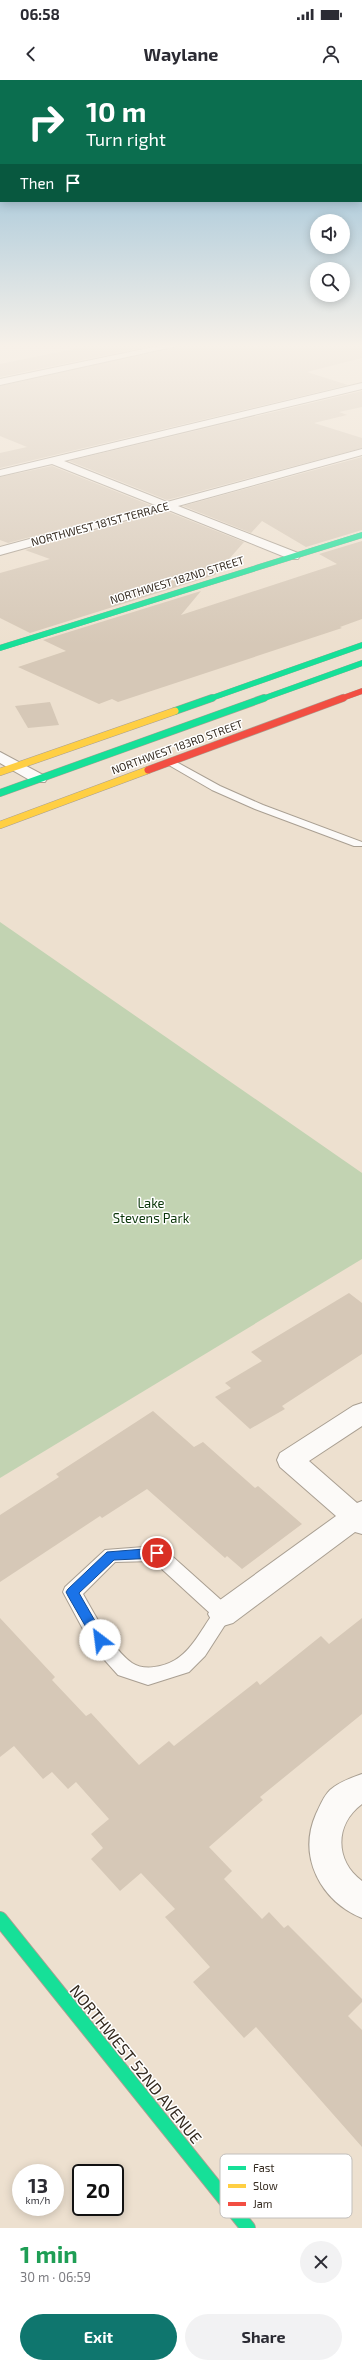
<!DOCTYPE html>
<html lang="en">
<head>
<meta charset="utf-8">
<style>
  :root { --surface:#fff; --page:#f2f2f3; --text:#2b2b33; --muted:#7c7c81; --accent:#0f766e }
  body { margin:0; font-family:"Exo 2",sans-serif; background:var(--page); color:var(--text); height:100vh; display:flex; flex-direction:column; font-size:15px; white-space:nowrap }
  * { box-sizing:border-box; margin:0 }
  p { font-size:13px; color:var(--muted) }
  .icon { flex:none; width:22px; height:22px; fill:none; stroke:currentColor; stroke-width:2; stroke-linecap:round; stroke-linejoin:round }
  .map { position:relative; height:2148px; overflow:hidden }
  .details { display:flex; flex-direction:column; background:var(--surface); flex:1 }
  .details>* { flex:none }
  .top-card { position:absolute; left:0px; top:0px; width:362px; height:122px; box-shadow:0 2px 10px #0003; background:#0b6e4f; color:#fff; overflow:hidden }
  .tools { position:absolute; left:310px; top:134px; display:grid; gap:8px }
  .tools a { display:grid; place-items:center; width:40px; height:40px; border-radius:50%; background:var(--surface); box-shadow:0 2px 10px #0003; font-size:20px }
  .speed { position:absolute; left:12px; top:2084px; display:flex; gap:8px; font-size:20px; font-weight:700; text-align:center }
  .speed>* { display:grid; place-content:center; width:52px; height:52px; border-radius:50%; background:var(--surface); box-shadow:0 2px 10px #0003; line-height:1 }
  .speed small { font-size:10px; font-weight:400 }
  .speed .limit { border:2px solid #111; border-radius:6px; background:#fff; color:#111 }
  .pin { position:absolute; display:grid; place-items:center; width:34px; height:34px; color:#fff; margin:-17px; border:2px solid #fff; border-radius:50%; box-shadow:0 1px 4px #0007 }
  .me { position:absolute; width:44px; margin:-22px; rotate:330deg; stroke-linejoin:round; filter:drop-shadow(0 0 3px #0008) }
  .turn { display:flex; align-items:center; gap:14px; height:84px; padding:0 20px; font-size:18px }
  .turn .icon { width:52px; height:52px; stroke-width:2.5 }
  .turn b { display:block; font-size:28px; line-height:34px }
  .then { display:flex; align-items:center; height:38px; padding:0 20px; background:#0003; gap:8px; font-size:15px }
  .round { display:grid; place-items:center; flex:none; width:42px; height:42px; border-radius:21px; background:var(--page) }
  .headline { display:flex; align-items:center; justify-content:space-between; height:68px; padding:0 20px }
  h1 { font-size:24px; font-weight:700; line-height:30px; color:#1e9e55 }
  .button { display:flex; gap:8px; margin-top:auto; padding:8px 20px }
  .button a { flex:1; height:46px; border-radius:24px; background:var(--accent); color:#fff; font-size:16px; font-weight:700; line-height:46px; text-align:center }
  .button a+a { background:var(--page); color:var(--text) }
  .status { display:flex; justify-content:space-between; align-items:center; height:28px; padding:0 20px; background:var(--surface); direction:ltr }
  .status svg { height:11px; fill:currentColor }
  header { display:flex; justify-content:space-between; align-items:center; height:52px; padding:0 20px; background:var(--surface); font-size:18px; font-weight:700 }
  .map>svg:first-child { display:block }
</style>
</head>
<body>
<div class="status"><b>06:58</b><svg viewBox="0 0 49 12"><path d="M0 12V9h3v3zM5 12V6h3v6zM10 12V3h3v9zM15 12V0h3v12zM26 1h20v11H26zM47 4h2v5h-2z"/></svg></div>
<header><svg class="icon" aria-label="back" viewBox="0 0 24 24"><path d="M15 5l-7 7 7 7"/></svg>Waylane<svg class="icon" aria-label="person" viewBox="0 0 24 24"><circle cx="12" cy="8" r="4"/><path d="M4 21q1-7 8-7t8 7"/></svg></header>
<div class="map">
<svg width="362" height="2148" viewBox="0 0 362 2148">
  <rect width="100%" height="100%" fill="#ede0cf"/>
  <!-- green -->
  <path fill="#c2d3b2" d="M 0,842 L 362,1093 L 362,1179 L 0,1398 Z"/>
  <!-- building -->
  <g fill="#d6c8b7">
    <path d="M 98,264 L 160,264 L 0,297 L 0,284 Z"/>
    <path d="M 187,264 L 362,264 L 362,278 L 307,292 L 348,305 L 0,388 L 0,373 L 27,367 L 0,356 L 0,306 Z"/>
    <path d="M 362,311 L 362,327 L 339,332 L 347,335 L 314,343 L 362,358 L 362,368 L 167,420 L 69,381 Z"/>
    <path d="M 362,377 L 362,450 L 306,467 L 262,441 L 251,453 L 183,426 Z"/>
    <path d="M 52,386 L 150,425 L 8,463 L 0,460 L 0,397 Z"/>
    <path d="M 166,431 L 244,462 L 215,495 L 30,553 L 0,538 L 0,493 L 50,479 L 25,470 Z"/>
    <path d="M 362,461 L 362,539 L 340,547 L 342,548 L 118,622 L 112,619 L 99,624 L 18,587 L 66,571 L 43,560 L 201,511 L 181,535 L 337,484 L 319,474 Z"/>
    <path d="M 50,622 L 59,645 L 28,648 L 15,626 Z"/>
    <path d="M 349,1213 L 362,1223 L 362,1274 L 282,1326 L 285,1329 L 250,1349 L 215,1317 L 231,1308 L 225,1303 L 262,1281 L 251,1272 Z"/>
    <path d="M 153,1331 L 194,1367 L 203,1362 L 255,1408 L 258,1406 L 302,1444 L 242,1489 L 227,1476 L 225,1478 L 147,1409 L 102,1438 L 100,1436 L 0,1502 L 0,1435 L 59,1397 L 56,1394 Z"/>
    <path d="M 0,1538 L 55,1597 L 52,1600 L 86,1636 L 91,1633 L 139,1685 L 169,1661 L 174,1666 L 257,1601 L 260,1605 L 321,1556 L 329,1564 L 362,1538 L 362,1634 L 260,1717 L 263,1720 L 209,1767 L 232,1791 L 224,1799 L 262,1839 L 269,1832 L 284,1848 L 288,1845 L 362,1919 L 362,1922 L 348,1936 L 362,1950 L 362,2067 L 256,1947 L 244,1958 L 193,1902 L 210,1887 L 165,1837 L 175,1829 L 141,1793 L 120,1811 L 91,1779 L 103,1768 L 91,1754 L 109,1739 L 76,1702 L 68,1709 L 52,1692 L 43,1699 L 14,1666 L 0,1677 Z"/>
  </g>
  <g fill="none" stroke-linecap="round" stroke-linejoin="round">
    <!-- lane casing -->
    <g stroke="#a99f92" stroke-width="2">
      <g id="lane">
        <path d="M 171,679 L 220,706 L 263,725 L 362,762 L 362,766 L 354,766 L 255,729 L 212,710 L 167,684 L 166,682 Z"/>
        <path d="M 157,1466 L 163,1468 L 230,1528 L 232,1534 L 205,1576 L 189,1592 L 148,1605 L 118,1595 L 92,1566 L 63,1512 L 65,1507 L 105,1470 ZM 153,1481 L 212,1535 C 202,1549 191,1571 175,1580 C 163,1587 144,1591 132,1583 C 113,1570 94,1533 83,1514 L 115,1482 Z"/>
      </g>
    </g>
    <!-- street casing -->
    <g stroke="#a99f92" stroke-width="2">
      <g id="street">
        <path d="M 168,264 L 186,264 L 0,305 L 0,299 Z"/>
        <path d="M 362,303 L 362,309 L 64,381 L 167,422 L 362,369 L 362,375 L 178,426 L 298,473 L 300,476 L 298,479 L 290,479 L 166,429 L 0,475 L 0,467 L 155,425 L 52,384 L 0,396 L 0,390 Z"/>
        <path d="M 0,672 L 45,696 L 47,699 L 45,702 L 33,702 L 0,683 Z"/>
        <path d="M 362,1323 L 362,1346 L 309,1381 L 357,1423 L 362,1421 L 362,1454 L 355,1452 L 233,1543 L 223,1546 L 213,1543 L 208,1534 L 213,1525 L 336,1436 L 280,1387 L 277,1380 L 280,1373 L 353,1326 Z"/>
        <path d="M 362,1694 L 362,1724 C 334,1745 335,1781 362,1801 L 362,1838 C 321,1821 297,1777 316,1734 C 320,1726 323,1717 330,1710 C 339,1702 351,1698 362,1694 Z"/>
      </g>
    </g>
    <!-- fast-far2 casing -->
    <g stroke="#a99f92" stroke-width="6">
      <g id="fast-far2">
        <path d="M 0,568 L 362,455"/>
        <path d="M 209,619 L 362,565"/>
        <path d="M 262,619 L 362,583"/>
      </g>
    </g>
    <!-- fast-far1 casing -->
    <g stroke="#a99f92" stroke-width="8">
      <g id="fast-far1">
        <path d="M 175,631 L 212,618"/>
        <path d="M 0,713 L 264,618"/>
      </g>
    </g>
    <!-- fast casing -->
    <g stroke="#a99f92" stroke-width="16">
      <path id="fast" d="M 0,1839 L 248,2148"/>
    </g>
    <!-- slow casing -->
    <g stroke="#a99f92" stroke-width="8">
      <g id="slow">
        <path d="M 0,692 L 175,631"/>
        <path d="M 0,745 L 148,690"/>
      </g>
    </g>
    <!-- jam-far1 casing -->
    <g stroke="#a99f92" stroke-width="6">
      <path id="jam-far1" d="M 340,619 L 362,611"/>
    </g>
    <!-- jam casing -->
    <g stroke="#a99f92" stroke-width="8">
      <path id="jam" d="M 148,690 L 343,618"/>
    </g>
    <!-- lane -->
    <use href="#lane" fill="#fcfaf8" fill-rule="evenodd"/>
    <!-- street -->
    <use href="#street" fill="#fcfaf8" fill-rule="evenodd"/>
    <!-- fast-far2 -->
    <use href="#fast-far2" stroke="#16e098" stroke-width="5.5"/>
    <!-- fast-far1 -->
    <use href="#fast-far1" stroke="#16e098" stroke-width="7"/>
    <!-- fast -->
    <use href="#fast" stroke="#16e098" stroke-width="14"/>
    <!-- slow -->
    <use href="#slow" stroke="#ffcf43" stroke-width="7"/>
    <!-- jam-far1 -->
    <use href="#jam-far1" stroke="#f24e42" stroke-width="5.5"/>
    <!-- jam -->
    <use href="#jam" stroke="#f24e42" stroke-width="7"/>
  </g>
  <!-- sky -->
  <linearGradient id="sky" x2="0" y2="1"><stop stop-color="#7db2d2"/><stop offset="0.47" stop-color="#f7f1e9"/><stop offset="1" stop-color="#f7f1e9" stop-opacity="0"/></linearGradient>
  <rect width="362" height="565" fill="url(#sky)"/>
  <!-- route -->
  <path fill="#1a73e8" stroke="#114b97" d="M 157,1468 L 163,1473 L 157,1478 L 114,1480 L 79,1513 L 106,1560 L 104,1563 L 95,1563 L 68,1516 L 66,1512 L 68,1509 L 107,1472 Z"/>
  <g text-anchor="middle" stroke-width="3" stroke-linejoin="round" paint-order="stroke">
    <!-- far-street labels -->
    <g font-size="11" fill="#352b20" stroke="#fff">
      <text transform="translate(100 444) rotate(-15)" y="4">NORTHWEST 181ST TERRACE</text>
      <text transform="translate(177 500) rotate(-17)" y="4">NORTHWEST 182ND STREET</text>
      <text transform="translate(177 667) rotate(-20)" y="4">NORTHWEST 183RD STREET</text>
    </g>
    <!-- park labels -->
    <g font-size="13" fill="#093508" stroke="#fff">
      <text x="151" y="1128">Lake<tspan x="151" dy="15">Stevens Park</tspan></text>
    </g>
    <!-- near-street labels -->
    <g font-size="16" fill="#352b20" stroke="#fff">
      <text transform="translate(136 1984) rotate(51)" y="6">NORTHWEST 52ND AVENUE</text>
    </g>
  </g>
  <!-- legend -->
  <rect x="220" y="2074" width="132" height="64" rx="6" fill="#fff" stroke="#c2bfbc" stroke-width="1"/>
  <rect x="228" y="2086" width="18" height="4" fill="#16e098"/>
  <rect x="228" y="2104" width="18" height="4" fill="#ffcf43"/>
  <rect x="228" y="2122" width="18" height="4" fill="#f24e42"/>
  <g font-size="11" fill="#352b20">
    <text x="253" y="2092">Fast</text>
    <text x="253" y="2110">Slow</text>
    <text x="253" y="2128">Jam</text>
  </g>
</svg>
<div class="tools">
<a><svg class="icon" aria-label="sound" viewBox="0 0 24 24"><path d="M4 9h4l5-4v14l-5-4H4zM17 9q2 3 0 6"/></svg></a>
<a><svg class="icon" aria-label="search" viewBox="0 0 24 24"><circle cx="10" cy="10" r="6"/><path d="M15 15l6 6"/></svg></a>
</div>
<div class="speed"><div>13<small>km/h</small></div><div class="limit">20</div></div>
<div class="pin" style="left:157px;top:1473px;background:#d93025"><svg class="icon" aria-label="arrive" viewBox="0 0 24 24"><path d="M6 21V4h12l-3 4 3 4H6"/></svg></div>
<svg class="me" style="left:100px;top:1560px" viewBox="-20 -20 40 40"><circle r="19" fill="#fff"/><path d="M0-13L10 11 0 6-10 11z" fill="#1a73e8"/></svg>
<div class="top-card">
<div class="turn"><svg class="icon" aria-label="right" viewBox="0 0 24 24"><path d="M7 20v-9h11M14 6l5 5-5 5"/></svg><div><b>10 m</b>Turn right</div></div>
<div class="then">Then<svg class="icon" aria-label="arrive" viewBox="0 0 24 24"><path d="M6 21V4h12l-3 4 3 4H6"/></svg></div>
</div>
</div>
<section class="details">
<div class="headline"><div><h1>1 min</h1><p>30 m · 06:59</p></div><a class="round"><svg class="icon" aria-label="close" viewBox="0 0 24 24"><path d="M6 6l12 12M18 6L6 18"/></svg></a></div>
<div class="button"><a>Exit</a><a>Share</a></div>
</section>
</body>
</html>
